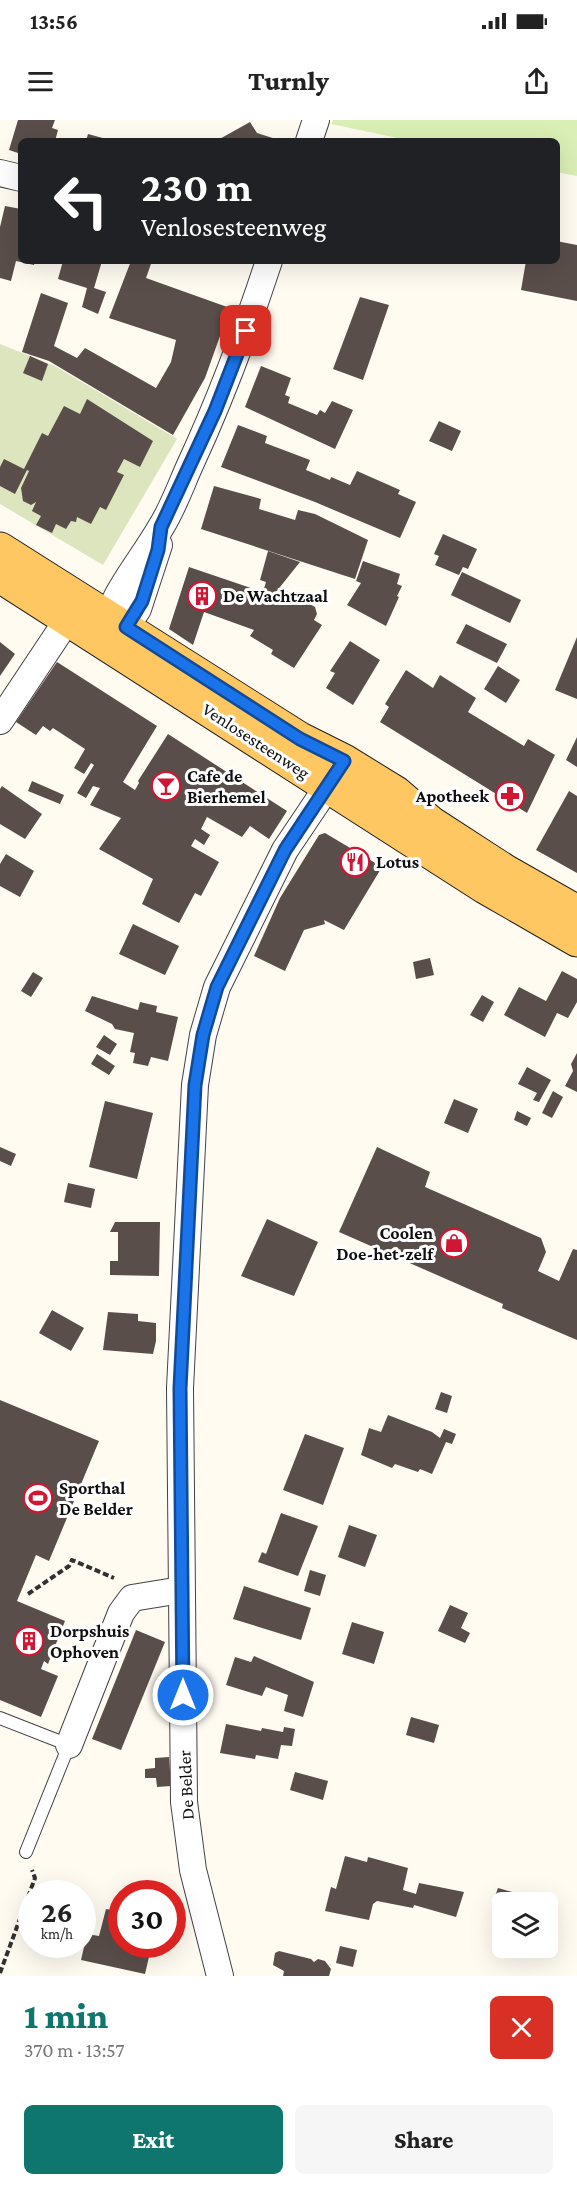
<!DOCTYPE html>
<html lang="en">
<head>
<meta charset="utf-8">
<style>
  :root { --surface:#fff; --page:#f6f6f6; --text:#222; --muted:#767676; --accent:#0f766e }
  body { margin:0; font-family:"Crimson Pro",serif; background:var(--page); color:var(--text); height:100vh; display:flex; flex-direction:column; font-size:22px; white-space:nowrap }
  * { box-sizing:border-box; margin:0 }
  p { font-size:20px; color:var(--muted) }
  .icon { flex:none; width:33px; height:33px; fill:none; stroke:currentColor; stroke-width:2; stroke-linecap:round; stroke-linejoin:round }
  .map { position:relative; height:1856px; overflow:hidden }
  .drawer { display:flex; flex-direction:column; background:var(--surface); flex:1 }
  .drawer>* { flex:none }
  .top-card { position:absolute; left:18px; top:18px; width:542px; height:126px; border-radius:9px; box-shadow:0 6px 24px #0002; background:#202124; color:#fff; overflow:hidden }
  .tools { position:absolute; left:492px; top:1772px; display:grid; gap:12px }
  .tools a { display:grid; place-items:center; width:66px; height:66px; border-radius:9px; background:var(--surface); box-shadow:0 6px 24px #0002; font-size:30px }
  .speed { position:absolute; left:18px; top:1760px; display:flex; gap:12px; font-size:30px; font-weight:700; text-align:center }
  .speed>* { display:grid; place-content:center; width:78px; height:78px; border-radius:50%; background:var(--surface); box-shadow:0 6px 24px #0002; line-height:1 }
  .speed small { font-size:15px; font-weight:400 }
  .speed .limit { border:9px solid #d22; background:#fff; color:#111 }
  .pin { position:absolute; display:grid; place-items:center; width:51px; height:51px; color:#fff; margin:-26px; border-radius:12px; box-shadow:0 3px 9px #0006 }
  .me { position:absolute; width:66px; margin:-33px; rotate:0deg; stroke-linejoin:round; filter:drop-shadow(0 0 4px #0008) }
  .turn { display:flex; align-items:center; gap:21px; height:126px; padding:0 24px; font-size:27px }
  .turn .icon { width:78px; height:78px; stroke-width:2.5 }
  .turn b { display:block; font-size:42px; line-height:51px }
  .round { display:grid; place-items:center; flex:none; width:63px; height:63px; border-radius:9px; background:var(--page) }
  .summary { display:flex; align-items:center; justify-content:space-between; height:102px; padding:0 24px }
  h1 { font-size:36px; font-weight:800; line-height:45px; color:var(--accent) }
  .action { display:flex; gap:12px; margin-top:auto; padding:12px 24px }
  .action a { flex:1; height:69px; border-radius:9px; background:var(--accent); color:#fff; font-size:24px; font-weight:800; line-height:69px; text-align:center }
  .action a+a { background:var(--page); color:var(--text) }
  .status { display:flex; justify-content:space-between; align-items:center; height:42px; padding:0 30px; background:var(--surface); direction:ltr }
  .status svg { height:16px; fill:currentColor }
  header { display:flex; justify-content:space-between; align-items:center; height:78px; padding:0 24px; background:var(--surface); font-size:27px; font-weight:800 }
  .map>svg:first-child { display:block }
</style>
</head>
<body>
<div class="status"><b>13:56</b><svg viewBox="0 0 49 12"><path d="M0 12V9h3v3zM5 12V6h3v6zM10 12V3h3v9zM15 12V0h3v12zM26 1h20v11H26zM47 4h2v5h-2z"/></svg></div>
<header><svg class="icon" aria-label="menu" viewBox="0 0 24 24"><path d="M4 6h16M4 12h16M4 18h16"/></svg>Turnly<svg class="icon" aria-label="share" viewBox="0 0 24 24"><path d="M12 15V3M7 8l5-5 5 5M5 13v7h14v-7"/></svg></header>
<div class="map">
<svg width="577" height="1856" viewBox="0 0 577 1856">
  <rect width="100%" height="100%" fill="#fffbf1"/>
  <!-- green -->
  <path fill="#daefb5" d="M 333,0 L 577,0 L 577,56 L 557,52 L 556,21 L 412,21 L 331,4 Z"/>
  <!-- cemetery -->
  <path fill="#dde5be" d="M 0,224 L 55,246 L 177,319 L 103,445 L 0,384 Z"/>
  <!-- building -->
  <g fill="#594e4a">
    <path d="M 18,0 L 55,0 L 52,8 L 58,10 L 55,21 L 21,21 L 21,34 L 9,30 Z"/>
    <path d="M 250,2 L 257,13 L 282,21 L 216,21 Z"/>
    <path d="M 88,14 L 110,20 L 110,21 L 86,21 Z"/>
    <path d="M 5,86 L 21,89 L 21,141 L 35,141 L 34,145 L 16,141 L 11,161 L 0,158 L 0,107 Z"/>
    <path d="M 556,121 L 577,125 L 577,181 L 521,170 L 526,141 L 556,141 Z"/>
    <path d="M 63,141 L 102,141 L 94,168 L 106,172 L 98,194 L 82,187 L 87,168 L 58,159 Z"/>
    <path d="M 131,141 L 152,141 L 146,158 L 230,188 L 205,258 L 173,315 L 49,241 L 22,232 L 41,173 L 68,183 L 54,226 L 77,238 L 85,228 L 156,268 L 171,242 L 176,220 L 109,198 Z"/>
    <path d="M 360,177 L 389,185 L 363,260 L 333,249 Z"/>
    <path d="M 30,236 L 48,244 L 42,261 L 23,253 Z"/>
    <path d="M 261,246 L 291,258 L 285,275 L 290,277 L 288,283 L 317,295 L 320,290 L 325,293 L 332,281 L 353,290 L 335,329 L 245,287 Z"/>
    <path d="M 87,279 L 153,321 L 140,347 L 124,339 L 117,352 L 124,355 L 106,390 L 100,387 L 91,404 L 77,397 L 76,402 L 71,401 L 66,409 L 56,404 L 52,413 L 36,405 L 41,396 L 32,391 L 36,382 L 31,385 L 23,381 L 21,368 L 29,351 L 27,350 L 15,374 L 0,366 L 0,347 L 4,339 L 24,349 L 42,313 L 48,316 L 64,286 L 80,294 Z"/>
    <path d="M 439,301 L 461,311 L 452,331 L 429,321 Z"/>
    <path d="M 238,305 L 267,316 L 265,323 L 310,340 L 306,350 L 330,360 L 331,357 L 350,365 L 357,351 L 400,370 L 398,374 L 416,382 L 400,418 L 315,382 L 221,347 Z"/>
    <path d="M 214,366 L 261,379 L 259,389 L 295,400 L 298,390 L 315,394 L 368,420 L 355,459 L 201,409 Z"/>
    <path d="M 443,414 L 477,429 L 468,449 L 463,447 L 459,455 L 435,445 L 439,436 L 434,434 Z"/>
    <path d="M 268,431 L 300,442 L 280,467 L 315,487 L 317,494 L 314,500 L 322,505 L 294,548 L 271,534 L 273,530 L 250,516 L 254,510 L 204,492 L 193,525 L 169,509 L 189,447 L 263,472 L 266,462 L 260,460 Z"/>
    <path d="M 363,441 L 400,454 L 397,464 L 402,466 L 397,476 L 399,477 L 386,506 L 347,485 L 361,463 L 356,461 Z"/>
    <path d="M 462,452 L 521,480 L 510,503 L 451,475 Z"/>
    <path d="M 466,504 L 507,524 L 497,543 L 456,523 Z"/>
    <path d="M 577,517 L 577,579 L 555,570 Z"/>
    <path d="M 350,521 L 380,540 L 353,585 L 326,568 L 335,553 L 330,551 Z"/>
    <path d="M 0,522 L 15,534 L 0,556 Z"/>
    <path d="M 57,542 L 157,606 L 123,662 L 135,670 L 139,663 L 138,661 L 168,614 L 287,691 L 269,719 L 250,706 L 242,717 L 207,697 L 201,709 L 210,715 L 204,725 L 195,719 L 191,726 L 219,742 L 201,776 L 195,773 L 179,803 L 142,784 L 153,759 L 99,729 L 121,698 L 90,685 L 100,668 L 93,666 L 86,678 L 77,673 L 94,645 L 91,643 L 84,654 L 74,648 L 85,629 L 53,608 L 50,611 L 43,606 L 36,615 L 16,602 Z"/>
    <path d="M 498,546 L 520,560 L 506,583 L 484,569 Z"/>
    <path d="M 406,550 L 433,568 L 440,555 L 476,578 L 468,592 L 524,626 L 528,619 L 555,635 L 527,693 L 380,602 L 389,587 L 385,584 Z"/>
    <path d="M 577,617 L 577,647 L 566,640 Z"/>
    <path d="M 32,661 L 64,675 L 60,684 L 28,671 Z"/>
    <path d="M 2,666 L 42,694 L 25,719 L 0,704 L 0,669 Z"/>
    <path d="M 569,671 L 577,676 L 577,753 L 536,730 Z"/>
    <path d="M 325,713 L 382,747 L 344,810 L 324,800 L 325,804 L 304,810 L 285,851 L 254,836 L 280,778 L 319,715 Z"/>
    <path d="M 6,734 L 34,751 L 20,777 L 0,766 L 0,744 Z"/>
    <path d="M 133,804 L 179,826 L 165,855 L 119,834 Z"/>
    <path d="M 430,838 L 434,855 L 416,859 L 413,842 Z"/>
    <path d="M 562,851 L 577,859 L 577,882 L 568,898 L 557,893 L 545,917 L 504,895 L 519,867 L 546,881 Z"/>
    <path d="M 33,852 L 43,858 L 31,877 L 21,871 Z"/>
    <path d="M 482,875 L 494,882 L 483,902 L 470,895 Z"/>
    <path d="M 92,876 L 138,890 L 140,882 L 157,886 L 156,892 L 178,897 L 168,941 L 151,937 L 148,946 L 133,943 L 135,933 L 130,932 L 134,913 L 115,909 L 112,904 L 85,891 Z"/>
    <path d="M 104,915 L 117,924 L 110,935 L 96,927 Z"/>
    <path d="M 577,933 L 577,972 L 565,966 L 573,951 L 571,944 Z"/>
    <path d="M 97,934 L 115,946 L 109,955 L 91,944 Z"/>
    <path d="M 527,947 L 551,960 L 539,982 L 533,980 L 537,973 L 518,964 Z"/>
    <path d="M 553,971 L 563,977 L 552,998 L 542,993 Z"/>
    <path d="M 454,979 L 478,989 L 468,1013 L 444,1003 Z"/>
    <path d="M 105,981 L 153,993 L 137,1059 L 89,1047 Z"/>
    <path d="M 517,991 L 531,998 L 527,1006 L 514,1000 Z"/>
    <path d="M 0,1027 L 16,1034 L 11,1046 L 0,1041 Z"/>
    <path d="M 377,1027 L 430,1052 L 425,1067 L 541,1118 L 546,1132 L 538,1151 L 559,1161 L 573,1129 L 577,1130 L 577,1220 L 502,1188 L 503,1184 L 339,1112 Z"/>
    <path d="M 68,1063 L 95,1069 L 91,1088 L 64,1082 Z"/>
    <path d="M 267,1099 L 318,1122 L 294,1176 L 241,1156 Z"/>
    <path d="M 115,1102 L 160,1102 L 159,1156 L 110,1155 L 110,1141 L 118,1141 L 118,1112 L 110,1112 Z"/>
    <path d="M 52,1190 L 84,1208 L 71,1231 L 39,1213 Z"/>
    <path d="M 108,1192 L 138,1194 L 138,1201 L 156,1203 L 156,1221 L 153,1234 L 103,1230 Z"/>
    <path d="M 441,1272 L 452,1276 L 447,1293 L 435,1289 Z"/>
    <path d="M 0,1280 L 99,1321 L 49,1441 L 36,1435 L 17,1481 L 65,1501 L 48,1544 L 44,1541 L 41,1549 L 58,1556 L 41,1597 L 0,1580 Z"/>
    <path d="M 388,1295 L 432,1312 L 440,1318 L 444,1309 L 456,1314 L 452,1324 L 446,1322 L 432,1354 L 420,1349 L 418,1352 L 395,1344 L 392,1348 L 361,1335 L 369,1308 L 381,1312 Z"/>
    <path d="M 305,1314 L 344,1328 L 323,1385 L 283,1370 Z"/>
    <path d="M 281,1393 L 318,1406 L 298,1456 L 258,1442 L 262,1432 L 266,1434 Z"/>
    <path d="M 349,1405 L 377,1415 L 365,1447 L 338,1437 Z"/>
    <path d="M 310,1450 L 326,1455 L 320,1476 L 304,1471 Z"/>
    <path d="M 244,1466 L 311,1488 L 301,1520 L 233,1499 Z"/>
    <path d="M 450,1485 L 468,1493 L 461,1508 L 470,1513 L 465,1523 L 438,1511 Z"/>
    <path d="M 352,1502 L 384,1512 L 374,1544 L 342,1534 Z"/>
    <path d="M 136,1510 L 165,1522 L 121,1630 L 92,1619 Z"/>
    <path d="M 254,1536 L 314,1562 L 303,1597 L 284,1591 L 288,1575 L 266,1567 L 262,1576 L 226,1565 L 235,1537 L 251,1542 Z"/>
    <path d="M 411,1597 L 439,1605 L 434,1623 L 406,1615 Z"/>
    <path d="M 226,1604 L 261,1611 L 262,1608 L 283,1612 L 284,1607 L 295,1609 L 292,1626 L 281,1625 L 278,1639 L 256,1635 L 255,1639 L 220,1633 Z"/>
    <path d="M 169,1637 L 171,1666 L 157,1667 L 156,1658 L 145,1658 L 145,1649 L 155,1648 L 155,1638 Z"/>
    <path d="M 295,1652 L 328,1661 L 323,1680 L 290,1670 Z"/>
    <path d="M 345,1736 L 367,1742 L 368,1737 L 408,1748 L 403,1770 L 416,1774 L 419,1763 L 464,1772 L 456,1797 L 414,1785 L 413,1788 L 377,1781 L 373,1784 L 369,1800 L 325,1791 L 331,1767 L 336,1769 Z"/>
    <path d="M 498,1768 L 512,1772 L 509,1782 L 494,1779 Z"/>
    <path d="M 106,1789 L 122,1792 L 122,1824 L 152,1824 L 145,1854 L 81,1840 L 87,1814 L 99,1816 Z"/>
    <path d="M 340,1826 L 357,1830 L 353,1847 L 336,1843 Z"/>
    <path d="M 279,1831 L 311,1839 L 314,1842 L 318,1839 L 325,1841 L 331,1849 L 329,1856 L 283,1856 L 284,1851 L 273,1845 L 275,1833 Z"/>
  </g>
  <g fill="none" stroke-linecap="round" stroke-linejoin="round">
    <!-- lane casing -->
    <g stroke="#424242" stroke-width="14">
      <path id="lane" d="M 0,1598 L 69,1625 L 26,1732"/>
    </g>
    <!-- street casing -->
    <g stroke="#424242" stroke-width="28">
      <g id="street">
        <path d="M 309,21 L 316,0"/>
        <path d="M 0,53 L 21,58"/>
        <path d="M 103,514 C 111,474 141,442 161,407 C 173,388 181,365 190,345 C 221,278 246,211 269,141"/>
        <path d="M 110,517 L 126,507 L 138,489 L 159,425"/>
        <path d="M 0,601 L 78,484"/>
        <path d="M 69,1625 L 121,1493 L 132,1478 L 181,1470"/>
        <path d="M 220,1856 L 193,1750 L 184,1682 L 180,1268 L 195,965 L 203,915 L 217,867 L 285,730 L 338,651"/>
      </g>
    </g>
    <!-- primary casing -->
    <g stroke="#202020" stroke-width="35">
      <g id="primary">
        <path d="M 0,429 L 300,619 L 344,641 L 396,673 L 431,703 L 505,751 L 577,792"/>
        <path d="M 0,456 L 485,767 L 577,820"/>
      </g>
    </g>
    <!-- path -->
    <g stroke="#313131" stroke-width="4" stroke-dasharray="6 3" stroke-linecap="butt">
      <path d="M 28,1474 L 69,1446 L 72,1440 L 114,1458"/>
      <path d="M 0,1853 L 35,1758 L 32,1750"/>
    </g>
    <!-- lane -->
    <use href="#lane" stroke="#fff" stroke-width="12"/>
    <!-- street -->
    <use href="#street" stroke="#fff" stroke-width="26"/>
    <!-- primary -->
    <use href="#primary" stroke="#ffc761" stroke-width="33"/>
  </g>
  <g fill="none" stroke-linecap="round" stroke-linejoin="round">
    <!-- route casing -->
    <g stroke="#114b97" stroke-width="15">
      <path id="route" d="M 183,1575 L 180,1268 L 195,965 L 203,915 L 217,867 L 285,730 L 344,641 L 300,619 L 126,507 L 142,481 L 158,430 L 161,407 L 215,291 L 246,211"/>
    </g>
    <!-- route -->
    <use href="#route" stroke="#1a73e8" stroke-width="10"/>
  </g>
  <!-- icons -->
  <defs>
    <g id="building-ring" transform="scale(1.5)"><circle r="9.5" fill="#fff" stroke="#d01634" stroke-width="1.5"/><path d="M-4-6H4V6H1V3H-1V6H-4ZM-2.5-4.3h1.7v1.8h-1.7ZM.8-4.3h1.7v1.8H.8ZM-2.5-1h1.7V.8h-1.7ZM.8-1h1.7V.8H.8Z" fill="#d01634"/></g>
    <g id="bar-ring" transform="scale(1.5)"><circle r="9.5" fill="#fff" stroke="#d01634" stroke-width="1.5"/><path d="M-6-5H6L.8 .8V4.5H3.5V6h-7V4.5H-.8V.8Z" fill="#d01634"/></g>
    <g id="pharmacy-ring" transform="scale(1.5)"><circle r="9.5" fill="#fff" stroke="#d01634" stroke-width="1.5"/><path d="M-2-6h4v4h4v4h-4v4h-4v-4h-4v-4h4Z" fill="#d01634"/></g>
    <g id="restaurant-ring" transform="scale(1.5)"><circle r="9.5" fill="#fff" stroke="#d01634" stroke-width="1.5"/><path d="M-5-6h1v4h1v-4h1v4h1v-4h1v5L-1.5 .5V6h-2V.5L-5-1ZM5-6V6H3V1.5H1.5Q1.5-4 5-6Z" fill="#d01634"/></g>
    <g id="shop-ring" transform="scale(1.5)"><circle r="9.5" fill="#fff" stroke="#d01634" stroke-width="1.5"/><path d="M-5-2.5h2.3a2.7 3.5 0 0 1 5.4 0H5L5.5 6h-11ZM-1.5-2.5h3a1.5 2.3 0 0 0-3 0Z" fill="#d01634"/></g>
    <g id="stadium-ring" transform="scale(1.5)"><circle r="9.5" fill="#fff" stroke="#d01634" stroke-width="1.5"/><path d="M0-5a6.5 5 0 1 0 0 10a6.5 5 0 1 0 0-10ZM-3.5-1.8h7v3.6h-7Z" fill="#d01634"/></g>
  </defs>
  <g fill-rule="evenodd">
    <use href="#building-ring" x="202" y="476"/>
    <use href="#bar-ring" x="166" y="666"/>
    <use href="#pharmacy-ring" x="510" y="676"/>
    <use href="#restaurant-ring" x="355" y="742"/>
    <use href="#shop-ring" x="454" y="1123"/>
    <use href="#stadium-ring" x="38" y="1378"/>
    <use href="#building-ring" x="29" y="1521"/>
  </g>
  <g text-anchor="middle" stroke-width="6" stroke-linejoin="round" paint-order="stroke">
    <!-- poi labels -->
    <g font-size="18" font-weight="bold" fill="#0f0f0f" stroke="#fff" text-anchor="start">
      <text x="223" y="482">De Wachtzaal</text>
      <text x="187" y="662">Cafe de<tspan x="187" dy="21">Bierhemel</tspan></text>
      <text x="489" y="682" text-anchor="end">Apotheek</text>
      <text x="376" y="748">Lotus</text>
      <text x="433" y="1119" text-anchor="end">Coolen<tspan x="433" dy="21">Doe-het-zelf</tspan></text>
      <text x="59" y="1374">Sporthal<tspan x="59" dy="21">De Belder</tspan></text>
      <text x="50" y="1517">Dorpshuis<tspan x="50" dy="21">Ophoven</tspan></text>
    </g>
    <!-- street labels -->
    <g font-size="18" fill="#0f0f0f" stroke="#fff">
      <text transform="translate(256 621) rotate(33)" y="6">Venlosesteenweg</text>
      <text transform="translate(186 1665) rotate(-93)" y="6">De Belder</text>
    </g>
  </g>
</svg>
<div class="tools">
<a><svg class="icon" aria-label="layers" viewBox="0 0 24 24"><path d="M12 4l9 5-9 5-9-5zM3 14l9 5 9-5"/></svg></a>
</div>
<div class="speed"><div>26<small>km/h</small></div><div class="limit">30</div></div>
<div class="pin" style="left:246px;top:211px;background:#d93025"><svg class="icon" aria-label="arrive" viewBox="0 0 24 24"><path d="M6 21V4h12l-3 4 3 4H6"/></svg></div>
<svg class="me" style="left:183px;top:1575px" viewBox="-20 -20 40 40"><circle r="17" fill="#1a73e8" stroke="#fff" stroke-width="3"/><path d="M0-11L8 9 0 5-8 9z" fill="#fff"/></svg>
<div class="top-card">
<div class="turn"><svg class="icon" aria-label="left" viewBox="0 0 24 24"><path d="M17 20v-9H6M10 6l-5 5 5 5"/></svg><div><b>230 m</b>Venlosesteenweg</div></div>
</div>
</div>
<section class="drawer">
<div class="summary"><div><h1>1 min</h1><p>370 m · 13:57</p></div><a class="round" style="background:#d93025;color:#fff"><svg class="icon" aria-label="close" viewBox="0 0 24 24"><path d="M6 6l12 12M18 6L6 18"/></svg></a></div>
<div class="action"><a>Exit</a><a>Share</a></div>
</section>
</body>
</html>
